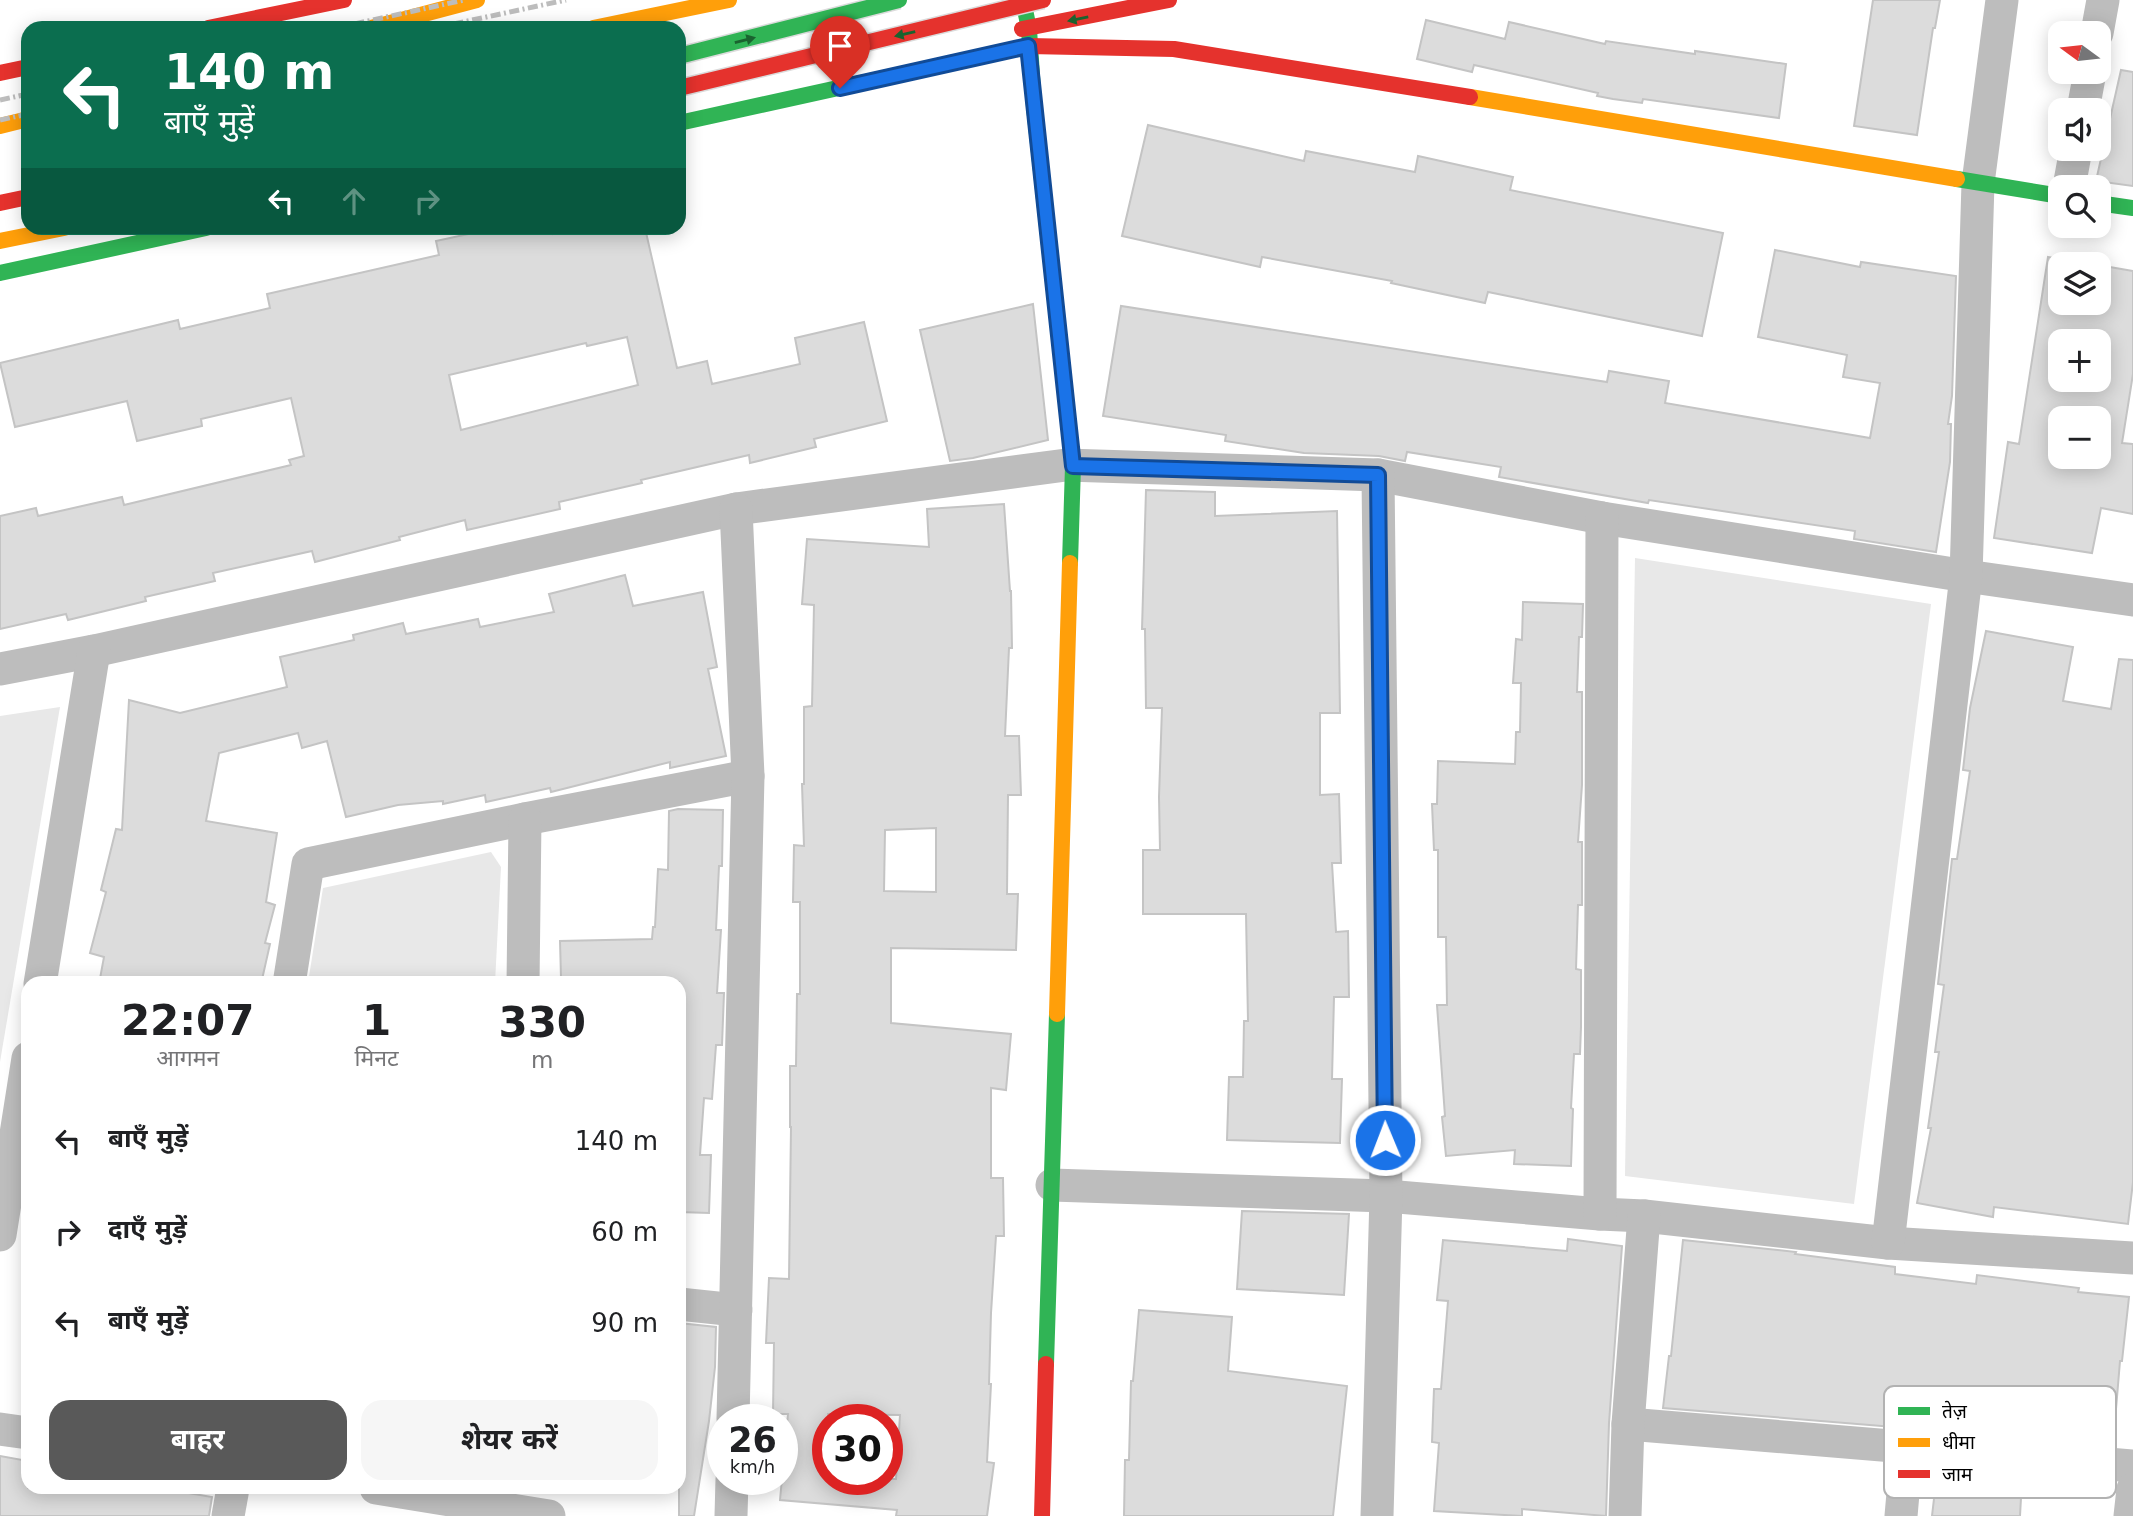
<!DOCTYPE html>
<html lang="hi">
<head>
<meta charset="utf-8">
<style>
  :root { --surface:#fff; --page:#f6f6f6; --text:#202124; --muted:#757577; --accent:#595959 }
  body { margin:0; font-family:"DejaVu Sans","Noto Sans Devanagari",sans-serif; background:var(--page); color:var(--text); height:100vh; display:flex; flex-direction:column; font-size:26px; white-space:nowrap }
  * { box-sizing:border-box; margin:0 }
  p { font-size:23px; color:var(--muted) }
  .icon { flex:none; width:38px; height:38px; fill:none; stroke:currentColor; stroke-width:2; stroke-linecap:round; stroke-linejoin:round }
  .map { position:relative; flex:1; overflow:hidden }
  .details { position:absolute; left:21px; top:976px; width:665px; height:518px; display:flex; flex-direction:column; background:var(--surface); border-radius:21px; box-shadow:0 4px 18px #0003 }
  .details>* { flex:none }
  .banner { position:absolute; left:21px; top:21px; width:665px; height:214px; border-radius:21px; box-shadow:0 4px 18px #0003; background:#0b6e4f; color:#fff; overflow:hidden }
  .needle { width:46px; rotate:285deg }
  .tools { position:absolute; left:2048px; top:21px; display:grid; gap:14px }
  .tools a { display:grid; place-items:center; width:63px; height:63px; border-radius:14px; background:var(--surface); box-shadow:0 4px 18px #0003; font-size:35px }
  .speed { position:absolute; left:707px; top:1404px; display:flex; gap:14px; font-size:35px; font-weight:700; text-align:center }
  .speed>* { display:grid; place-content:center; width:91px; height:91px; border-radius:50%; background:var(--surface); box-shadow:0 4px 18px #0003; line-height:1 }
  .speed small { font-size:18px; font-weight:400 }
  .speed .limit { border:10px solid #d22; background:#fff; color:#111 }
  .pin { position:absolute; display:grid; place-items:center; width:60px; height:60px; color:#fff; margin:-72px -30px; border-radius:50% 50% 50% 0; rotate:-45deg; box-shadow:0 0 7px #0007 }
  .pin .icon { rotate:45deg }
  .me { position:absolute; width:77px; margin:-38px; rotate:359deg; stroke-linejoin:round; filter:drop-shadow(0 0 5px #0008) }
  .turn { display:flex; align-items:center; gap:24px; height:147px; padding:0 28px; font-size:32px }
  .turn .icon { width:91px; height:91px; stroke-width:2.5 }
  .turn b { display:block; font-size:49px; line-height:60px }
  .lanes { display:flex; align-items:center; height:66px; padding:0 28px; background:#0003; justify-content:center; gap:35px; direction:ltr }
  .lanes .off { opacity:.35 }
  .eta { display:flex; justify-content:space-evenly; align-items:center; height:119px; text-align:center }
  .eta b { font-size:42px; font-weight:700; line-height:49px }
  .button { display:flex; gap:14px; margin-top:auto; padding:14px 28px }
  .button a { flex:1; height:80px; border-radius:21px; background:var(--accent); color:#fff; font-size:28px; font-weight:700; line-height:80px; text-align:center }
  .button a+a { background:var(--page); color:var(--text) }
  ul { padding:0; list-style:none }
  li { display:flex; align-items:center; gap:21px; height:91px; padding:0 28px }
  li div { flex:1 }
  li b { display:block; font-size:26px }
  li em { font-style:normal }
  .map>svg:first-child { display:block }
</style>
</head>
<body>
<div class="map">
<svg width="2133" height="1516" viewBox="0 0 2133 1516">
  <rect width="100%" height="100%" fill="#fff"/>
  <!-- green -->
  <g fill="#e8e8e8">
    <path d="M 1635,558 L 1931,604 L 1854,1204 L 1625,1176 Z"/>
    <path d="M 60,707 L 0,1062 L 0,716 Z"/>
    <path d="M 491,852 L 501,867 L 495,983 L 308,983 L 323,888 Z"/>
  </g>
  <!-- building -->
  <g fill="#dcdcdc" stroke="#c4c4c4" stroke-width="2" fill-rule="evenodd">
    <path d="M 1873,0 L 1940,0 L 1935,28 L 1933,28 L 1917,135 L 1854,126 Z"/>
    <path d="M 1426,20 L 1505,39 L 1509,22 L 1605,44 L 1606,41 L 1695,54 L 1695,51 L 1786,64 L 1779,118 L 1643,99 L 1642,103 L 1613,99 L 1597,96 L 1598,93 L 1474,65 L 1472,72 L 1417,59 Z"/>
    <path d="M 2121,70 L 2133,72 L 2133,186 L 2096,181 Z"/>
    <path d="M 1148,125 L 1304,161 L 1306,151 L 1415,172 L 1418,156 L 1513,177 L 1510,190 L 1723,233 L 1702,336 L 1488,292 L 1485,303 L 1391,283 L 1392,281 L 1262,257 L 1260,267 L 1122,236 Z"/>
    <path d="M 496,228 L 552,228 L 553,234 L 582,228 L 645,228 L 677,368 L 707,361 L 712,384 L 800,364 L 795,338 L 864,322 L 887,421 L 814,439 L 816,447 L 750,463 L 749,455 L 641,480 L 642,483 L 559,502 L 560,509 L 467,530 L 465,520 L 399,537 L 400,540 L 315,562 L 312,551 L 213,573 L 215,581 L 145,597 L 146,601 L 68,620 L 66,614 L 0,629 L 0,516 L 36,508 L 38,516 L 122,497 L 124,505 L 291,465 L 289,460 L 304,456 L 291,398 L 201,419 L 202,426 L 137,441 L 127,401 L 15,427 L 0,363 L 178,320 L 180,329 L 270,308 L 267,294 L 439,255 L 436,241 ZM 627,337 L 638,385 L 461,430 L 449,375 L 586,343 L 587,346 Z"/>
    <path d="M 1775,250 L 1860,267 L 1861,262 L 1956,276 L 1952,396 L 1948,424 L 1951,424 L 1950,462 L 1936,552 L 1854,539 L 1855,531 L 1649,500 L 1648,503 L 1499,477 L 1501,467 L 1407,452 L 1405,461 L 1379,456 L 1304,453 L 1225,441 L 1226,435 L 1103,416 L 1121,306 L 1607,382 L 1609,371 L 1669,381 L 1665,403 L 1870,438 L 1880,383 L 1843,377 L 1847,355 L 1758,337 Z"/>
    <path d="M 2048,257 L 2091,264 L 2060,264 L 2060,303 L 2098,303 L 2098,265 L 2133,271 L 2133,374 L 2122,443 L 2133,444 L 2133,514 L 2101,508 L 2092,553 L 1994,538 L 2008,442 L 2019,444 ZM 2060,341 L 2098,341 L 2098,380 L 2060,380 ZM 2060,418 L 2098,418 L 2098,457 L 2060,457 Z"/>
    <path d="M 1033,304 L 1048,440 L 973,458 L 950,461 L 920,330 Z"/>
    <path d="M 1146,490 L 1215,492 L 1215,516 L 1337,511 L 1340,713 L 1320,713 L 1320,795 L 1339,794 L 1341,863 L 1332,863 L 1336,932 L 1348,931 L 1349,997 L 1334,997 L 1332,1079 L 1342,1079 L 1340,1143 L 1227,1140 L 1229,1077 L 1243,1077 L 1244,1021 L 1248,1021 L 1246,914 L 1143,914 L 1143,850 L 1160,850 L 1159,797 L 1162,708 L 1146,708 L 1145,629 L 1142,629 Z"/>
    <path d="M 1004,504 L 1010,591 L 1011,591 L 1012,648 L 1009,648 L 1005,736 L 1019,736 L 1021,795 L 1008,795 L 1007,894 L 1018,894 L 1016,950 L 891,948 L 891,1023 L 1011,1034 L 1006,1090 L 991,1088 L 991,1178 L 1003,1178 L 1004,1236 L 996,1236 L 991,1313 L 989,1384 L 991,1384 L 987,1462 L 994,1463 L 987,1516 L 896,1516 L 897,1510 L 780,1500 L 788,1414 L 773,1414 L 774,1343 L 766,1343 L 769,1278 L 789,1279 L 791,1127 L 790,1127 L 790,1066 L 796,1066 L 797,994 L 800,994 L 800,902 L 793,902 L 794,845 L 804,846 L 802,784 L 804,784 L 804,707 L 812,706 L 814,605 L 802,604 L 807,539 L 929,547 L 927,509 ZM 936,828 L 936,892 L 884,891 L 885,830 ZM 828,1414 L 900,1415 L 896,1479 L 828,1479 Z"/>
    <path d="M 625,575 L 633,606 L 703,592 L 717,667 L 708,669 L 726,756 L 670,768 L 670,762 L 551,792 L 550,788 L 486,802 L 485,795 L 443,804 L 443,801 L 398,805 L 346,817 L 327,741 L 302,748 L 298,733 L 219,753 L 206,821 L 277,833 L 266,902 L 275,905 L 265,943 L 270,944 L 261,984 L 99,984 L 104,957 L 90,953 L 106,892 L 101,890 L 116,829 L 122,830 L 129,700 L 180,713 L 287,687 L 280,657 L 354,640 L 353,635 L 403,623 L 406,634 L 478,619 L 480,627 L 554,612 L 549,594 Z"/>
    <path d="M 1523,602 L 1583,604 L 1582,637 L 1579,637 L 1577,692 L 1582,692 L 1582,785 L 1578,842 L 1582,842 L 1582,905 L 1578,905 L 1576,969 L 1581,970 L 1581,1027 L 1580,1054 L 1574,1054 L 1571,1108 L 1573,1109 L 1571,1166 L 1514,1164 L 1515,1150 L 1446,1156 L 1442,1117 L 1445,1116 L 1437,1005 L 1447,1005 L 1446,937 L 1438,937 L 1438,850 L 1434,850 L 1432,804 L 1437,804 L 1438,761 L 1515,764 L 1516,732 L 1520,732 L 1521,683 L 1513,683 L 1516,639 L 1522,640 Z"/>
    <path d="M 1986,631 L 2073,647 L 2063,701 L 2111,709 L 2119,659 L 2133,660 L 2133,1182 L 2128,1224 L 1994,1207 L 1993,1217 L 1917,1203 L 1931,1128 L 1928,1128 L 1939,1052 L 1935,1052 L 1944,985 L 1938,984 L 1952,859 L 1957,859 L 1970,771 L 1963,770 L 1970,708 Z"/>
    <path d="M 678,809 L 723,810 L 722,866 L 719,866 L 716,930 L 721,930 L 717,993 L 724,993 L 722,1045 L 716,1045 L 712,1099 L 704,1098 L 700,1155 L 711,1155 L 709,1213 L 679,1212 L 679,982 L 650,981 L 650,977 L 561,978 L 560,941 L 652,939 L 653,927 L 655,927 L 658,869 L 668,870 L 669,811 Z"/>
    <path d="M 1242,1211 L 1349,1214 L 1344,1295 L 1237,1289 Z"/>
    <path d="M 1568,1239 L 1622,1246 L 1609,1423 L 1606,1516 L 1522,1509 L 1522,1516 L 1434,1511 L 1439,1443 L 1432,1442 L 1434,1389 L 1441,1389 L 1448,1301 L 1437,1300 L 1443,1240 L 1567,1251 Z"/>
    <path d="M 1683,1240 L 1796,1252 L 1795,1254 L 1895,1267 L 1895,1274 L 1976,1284 L 1977,1275 L 2079,1288 L 2078,1292 L 2129,1297 L 2122,1361 L 2120,1361 L 2113,1445 L 1663,1408 L 1669,1356 L 1671,1356 Z"/>
    <path d="M 1139,1310 L 1232,1317 L 1228,1371 L 1347,1386 L 1333,1516 L 1124,1516 L 1125,1460 L 1129,1460 L 1131,1381 L 1133,1381 Z"/>
    <path d="M 679,1323 L 716,1327 L 715,1367 L 709,1421 L 694,1516 L 679,1516 Z"/>
    <path d="M 0,1456 L 28,1461 L 28,1488 L 159,1488 L 212,1497 L 209,1516 L 0,1516 Z"/>
    <path d="M 1935,1490 L 2021,1498 L 2020,1516 L 1932,1516 Z"/>
  </g>
  <g fill="none" stroke-linecap="round" stroke-linejoin="round">
    <!-- street -->
    <g stroke="#bdbdbd" stroke-width="33">
      <path d="M 2097,33 L 2103,0"/>
      <path d="M 2083,110 L 2090,72"/>
      <path d="M 2069,187 L 2076,149"/>
      <path d="M 0,669 L 94,651 L 736,509 L 1066,465 L 1378,475 L 1602,518 L 1966,576 L 2133,600"/>
      <path d="M 40,984 L 94,651"/>
      <path d="M 289,984 L 308,864 L 525,819 L 748,776"/>
      <path d="M 523,984 L 525,819"/>
      <path d="M 1052,1185 L 1386,1196 L 1600,1214 L 1644,1216 L 1888,1243 L 2133,1258"/>
      <path d="M 1600,1214 L 1602,518"/>
      <path d="M 0,1235 L 28,1058"/>
      <path d="M 1888,1243 L 1966,576 L 1978,183 L 2002,0"/>
      <path d="M 679,1304 L 736,1310"/>
      <path d="M 733,1419 L 748,776 L 736,509"/>
      <path d="M 1628,1424 L 2133,1466"/>
      <path d="M 0,1429 L 28,1433"/>
      <path d="M 376,1488 L 549,1516"/>
      <path d="M 228,1516 L 233,1488"/>
      <path d="M 731,1516 L 732,1479"/>
      <path d="M 1377,1516 L 1386,1196 L 1378,475"/>
      <path d="M 1625,1516 L 1628,1424 L 1644,1216"/>
      <path d="M 1901,1516 L 1907,1448"/>
      <path d="M 2130,1516 L 2133,1489"/>
    </g>
    <!-- fast -->
    <g stroke="#30b455" stroke-width="16">
      <path d="M 1023,0 L 1029,29 L 1034,107 L 1073,466 L 1070,563"/>
      <path d="M 679,123 L 997,53"/>
      <path d="M 1957,179 L 2060,196"/>
      <path d="M 2098,203 L 2133,208"/>
      <path d="M 0,273 L 206,228"/>
      <path d="M 1046,1364 L 1057,1014"/>
    </g>
    <!-- slow -->
    <g stroke="#ff9f0a" stroke-width="16">
      <path d="M 371,28 L 477,0"/>
      <path d="M 593,28 L 729,0"/>
      <path d="M 1470,97 L 1957,179"/>
      <path d="M 0,126 L 28,119"/>
      <path d="M 0,241 L 64,228"/>
      <path d="M 1057,1014 L 1070,563"/>
    </g>
    <!-- jam -->
    <g stroke="#e5322d" stroke-width="16">
      <path d="M 208,28 L 344,0"/>
      <path d="M 1022,29 L 1169,0"/>
      <path d="M 997,53 L 1029,46 L 1174,49 L 1470,97"/>
      <path d="M 0,73 L 28,67"/>
      <path d="M 0,203 L 28,197"/>
      <path d="M 1042,1516 L 1046,1364"/>
    </g>
    <!-- rail -->
    <g stroke="#bdbdbd" stroke-width="5" stroke-dasharray="10 3.5 2 3.5" stroke-linecap="butt">
      <path d="M 336,28 L 464,0"/>
      <path d="M 435,28 L 566,0"/>
      <path d="M 0,100 L 28,94"/>
      <path d="M 0,120 L 28,114"/>
    </g>
    <!-- fast-bridge casing -->
    <g stroke="#dbdbdb" stroke-width="19" stroke-linecap="butt">
      <path id="fast-bridge" d="M 679,56 L 899,0"/>
    </g>
    <!-- jam-bridge casing -->
    <g stroke="#dbdbdb" stroke-width="19" stroke-linecap="butt">
      <path id="jam-bridge" d="M 679,88 L 1043,0"/>
    </g>
    <!-- fast-bridge -->
    <use href="#fast-bridge" stroke="#30b455" stroke-width="16"/>
    <!-- jam-bridge -->
    <use href="#jam-bridge" stroke="#e5322d" stroke-width="16"/>
  </g>
  <!-- one-way arrows -->
  <defs><path id="oneway-solid" d="M-6-.8H1V-3.2L6.5 0L1 3.2V.8H-6Z" transform="scale(1.75)"/></defs>
  <g fill="#1a632f">
    <use href="#oneway-solid" transform="translate(1078 19) rotate(168)"/>
    <use href="#oneway-solid" transform="translate(905 34) rotate(167)"/>
    <use href="#oneway-solid" transform="translate(745 40) rotate(-14)"/>
  </g>
  <g fill="none" stroke-linecap="round" stroke-linejoin="round">
    <!-- route casing -->
    <g stroke="#114b97" stroke-width="18">
      <path id="route" d="M 840,88 L 1028,46 L 1073,466 L 1378,475 L 1385,1140"/>
    </g>
    <!-- route -->
    <use href="#route" stroke="#1a73e8" stroke-width="12"/>
  </g>
  <!-- legend -->
  <rect x="1884" y="1386" width="232" height="112" rx="10" fill="#fff" stroke="#b2b2b2" stroke-width="2"/>
  <rect x="1898" y="1407" width="32" height="8" fill="#30b455"/>
  <rect x="1898" y="1438" width="32" height="9" fill="#ff9f0a"/>
  <rect x="1898" y="1470" width="32" height="8" fill="#e5322d"/>
  <g font-size="19" fill="#000">
    <text x="1942" y="1418">तेज़</text>
    <text x="1942" y="1449">धीमा</text>
    <text x="1942" y="1481">जाम</text>
  </g>
</svg>
<div class="tools">
<a><svg class="needle" viewBox="-14 -14 28 28"><path d="M0-13l5 13h-10z" fill="#e53935"/><path d="M0 13l5-13h-10z" fill="#757577"/></svg></a>
<a><svg class="icon" aria-label="sound" viewBox="0 0 24 24"><path d="M4 9h4l5-4v14l-5-4H4zM17 9q2 3 0 6"/></svg></a>
<a><svg class="icon" aria-label="search" viewBox="0 0 24 24"><circle cx="10" cy="10" r="6"/><path d="M15 15l6 6"/></svg></a>
<a><svg class="icon" aria-label="layers" viewBox="0 0 24 24"><path d="M12 4l9 5-9 5-9-5zM3 14l9 5 9-5"/></svg></a>
<a>+</a>
<a>−</a>
</div>
<div class="speed"><div>26<small>km/h</small></div><div class="limit">30</div></div>
<div class="pin" style="left:840px;top:88px;background:#d93025"><svg class="icon" aria-label="arrive" viewBox="0 0 24 24"><path d="M6 21V4h12l-3 4 3 4H6"/></svg></div>
<svg class="me" style="left:1385px;top:1140px" viewBox="-20 -20 40 40"><circle r="17" fill="#1a73e8" stroke="#fff" stroke-width="3"/><path d="M0-11L8 9 0 5-8 9z" fill="#fff"/></svg>
<div class="banner">
<div class="turn"><svg class="icon" aria-label="left" viewBox="0 0 24 24"><path d="M17 20v-9H6M10 6l-5 5 5 5"/></svg><div><b>140 m</b>बाएँ मुड़ें</div></div>
<div class="lanes"><svg class="icon" aria-label="left" viewBox="0 0 24 24"><path d="M17 20v-9H6M10 6l-5 5 5 5"/></svg><svg class="icon off" aria-label="ahead" viewBox="0 0 24 24"><path d="M12 20V5M6 11l6-6 6 6"/></svg><svg class="icon off" aria-label="right" viewBox="0 0 24 24"><path d="M7 20v-9h11M14 6l5 5-5 5"/></svg></div>
</div>
<section class="details">
<div class="eta">
<div><b>22:07</b><p>आगमन</p></div>
<div><b>1</b><p>मिनट</p></div>
<div><b>330</b><p>m</p></div>
</div>
<ul>
<li><svg class="icon" aria-label="left" viewBox="0 0 24 24"><path d="M17 20v-9H6M10 6l-5 5 5 5"/></svg><div><b>बाएँ मुड़ें</b></div><em>140 m</em></li>
<li><svg class="icon" aria-label="right" viewBox="0 0 24 24"><path d="M7 20v-9h11M14 6l5 5-5 5"/></svg><div><b>दाएँ मुड़ें</b></div><em>60 m</em></li>
<li><svg class="icon" aria-label="left" viewBox="0 0 24 24"><path d="M17 20v-9H6M10 6l-5 5 5 5"/></svg><div><b>बाएँ मुड़ें</b></div><em>90 m</em></li>
</ul>
<div class="button"><a>बाहर</a><a>शेयर करें</a></div>
</section>
</div>
</body>
</html>
